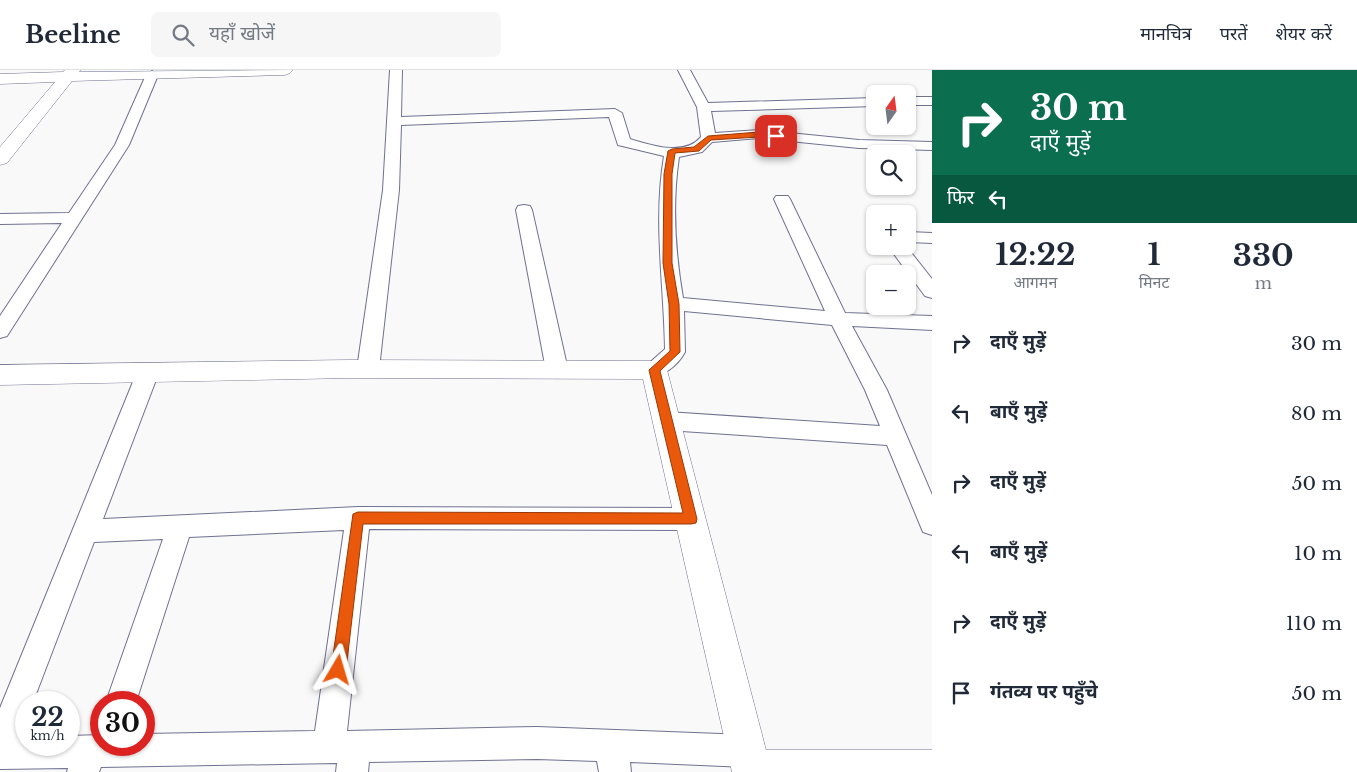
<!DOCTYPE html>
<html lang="hi">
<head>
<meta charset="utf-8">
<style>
  :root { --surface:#fff; --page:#f6f6f7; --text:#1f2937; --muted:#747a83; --line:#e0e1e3 }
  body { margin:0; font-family:"Libre Baskerville","Noto Sans Devanagari",serif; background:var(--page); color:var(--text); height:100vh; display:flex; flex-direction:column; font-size:19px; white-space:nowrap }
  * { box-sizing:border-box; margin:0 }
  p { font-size:16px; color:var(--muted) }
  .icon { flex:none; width:28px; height:28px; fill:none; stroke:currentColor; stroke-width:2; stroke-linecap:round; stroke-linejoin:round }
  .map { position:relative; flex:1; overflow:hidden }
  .panel { display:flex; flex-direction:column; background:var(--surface); width:425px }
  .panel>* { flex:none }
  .hud { background:#0b6e4f; color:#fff; overflow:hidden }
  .needle { width:32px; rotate:14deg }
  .buttons { position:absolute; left:866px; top:15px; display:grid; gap:10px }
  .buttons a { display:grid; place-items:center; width:50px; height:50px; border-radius:8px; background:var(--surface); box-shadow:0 1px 4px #0004; font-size:25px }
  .speed { position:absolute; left:15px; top:621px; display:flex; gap:10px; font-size:25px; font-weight:700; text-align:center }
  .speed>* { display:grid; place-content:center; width:65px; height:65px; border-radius:50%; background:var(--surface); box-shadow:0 1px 4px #0004; line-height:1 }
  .speed small { font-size:12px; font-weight:400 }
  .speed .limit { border:8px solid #d22; background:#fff; color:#111 }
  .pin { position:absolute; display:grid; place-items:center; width:42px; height:42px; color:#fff; margin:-21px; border-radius:10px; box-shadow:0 2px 8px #0006 }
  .me { position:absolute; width:55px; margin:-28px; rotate:7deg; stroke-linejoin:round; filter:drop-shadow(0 0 4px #0008) }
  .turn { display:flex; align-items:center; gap:18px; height:105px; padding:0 15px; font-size:22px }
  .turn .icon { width:65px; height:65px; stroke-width:2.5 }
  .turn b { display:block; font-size:35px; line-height:42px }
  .then { display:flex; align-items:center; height:48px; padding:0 15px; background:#0003; gap:10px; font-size:19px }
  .eta { display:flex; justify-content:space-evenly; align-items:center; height:85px; text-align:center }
  .eta b { font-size:30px; font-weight:700; line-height:35px }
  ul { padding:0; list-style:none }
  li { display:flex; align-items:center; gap:15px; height:70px; padding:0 15px }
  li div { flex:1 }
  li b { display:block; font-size:19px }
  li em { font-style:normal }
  header { display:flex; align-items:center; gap:30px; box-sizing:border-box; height:70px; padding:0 25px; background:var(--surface); border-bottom:1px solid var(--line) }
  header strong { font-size:24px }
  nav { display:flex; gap:28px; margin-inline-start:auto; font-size:18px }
  .search { width:350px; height:45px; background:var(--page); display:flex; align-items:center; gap:12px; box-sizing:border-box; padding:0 18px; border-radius:8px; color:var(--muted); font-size:19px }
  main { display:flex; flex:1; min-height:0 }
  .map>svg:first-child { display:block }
</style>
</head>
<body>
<header>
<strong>Beeline</strong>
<div class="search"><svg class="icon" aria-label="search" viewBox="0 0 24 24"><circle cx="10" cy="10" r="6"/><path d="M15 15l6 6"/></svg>यहाँ खोजें</div>
<nav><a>मानचित्र</a><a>परतें</a><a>शेयर करें</a></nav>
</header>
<main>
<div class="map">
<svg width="932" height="702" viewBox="0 0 932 702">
  <rect width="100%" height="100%" fill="#f9f9f9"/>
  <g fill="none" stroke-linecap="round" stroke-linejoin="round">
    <!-- minor casing -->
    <g stroke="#6f7191" stroke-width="2">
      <g id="minor">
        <path d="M 390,0 L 402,0 L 401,47 L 615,39 L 622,43 L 630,69 C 651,75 684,87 701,67 L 697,37 L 678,0 L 690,0 L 708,33 L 875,28 L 875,36 L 711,41 L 715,63 L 759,60 L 859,70 L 932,72 L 932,80 L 859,78 L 759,68 L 712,72 L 702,82 L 679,87 C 672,134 675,181 683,228 L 825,241 L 774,129 L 776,126 L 788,126 L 790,129 L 845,243 L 932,246 L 932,260 L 852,256 L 887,320 L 932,425 L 932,465 L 923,462 L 887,375 L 667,360 L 659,357 L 656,351 L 659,345 L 667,342 L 880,356 L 865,320 L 832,255 L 684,241 L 685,282 C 678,295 661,310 647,305 L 643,300 L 647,295 L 665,279 C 664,214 653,151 664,86 L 618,75 L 609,47 L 401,55 L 399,120 L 379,299 L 375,304 L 368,307 L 361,304 L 357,299 L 383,120 Z"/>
        <path d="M 152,1 L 158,5 L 129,75 L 7,266 L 0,268 L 0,246 L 62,153 L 0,154 L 0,144 L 69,143 L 115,75 L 146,5 Z"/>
        <rect x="908" y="27" width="24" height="8"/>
        <path d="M 524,135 L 530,136 L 532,140 L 568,300 L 564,305 L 557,308 L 550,305 L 546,300 L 516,140 L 518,136 Z"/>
        <path d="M 908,162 L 932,163 L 932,173 L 908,172 Z"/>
        <path d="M 888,176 L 906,176 L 932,209 L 932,228 L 925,226 Z"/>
        <path d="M 148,294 L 155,296 L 159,302 L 103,449 L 358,437 L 691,438 L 700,441 L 704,449 L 700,457 L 691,460 L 369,459 L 347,661 L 537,657 L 747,665 L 758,670 L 763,681 L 758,692 L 747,697 L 630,692 L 631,702 L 599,702 L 597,691 L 537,689 L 369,692 L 368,702 L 336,702 L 337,693 L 101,697 L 99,702 L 67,702 L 68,698 L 0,699 L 0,638 L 137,302 L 141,296 ZM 344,460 L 315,661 L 144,664 L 144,675 L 101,675 L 101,665 L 69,666 L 69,675 L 26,675 L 26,667 L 20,667 L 26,650 L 26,632 L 33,632 L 94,472 L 163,469 L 106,632 L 136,632 L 189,467 Z"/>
      </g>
    </g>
    <!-- tertiary casing -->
    <g stroke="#6f7191" stroke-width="1">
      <g id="tertiary">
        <path d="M 65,0 L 81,0 L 79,2 L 293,0 L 290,3 L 285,5 L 72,11 L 7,93 L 0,95 L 0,77 L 55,12 L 0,14 L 0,4 L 63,2 Z"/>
        <path d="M 350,290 L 654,291 L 663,293 L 667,300 L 766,680 L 932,680 L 932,702 L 732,702 L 643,309 L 350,308 L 0,315 L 0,295 Z"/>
      </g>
    </g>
    <!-- minor -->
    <use href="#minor" fill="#fff" fill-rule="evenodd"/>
    <!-- tertiary -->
    <use href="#tertiary" fill="#fff" fill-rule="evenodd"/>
  </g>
  <!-- route -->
  <path fill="#ea580c" stroke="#983908" d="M 759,62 L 776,64 L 780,66 L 776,68 L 759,67 L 711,70 L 699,81 L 675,83 L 672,104 L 672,193 L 679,234 L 680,282 L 660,301 L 697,449 L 696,453 L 691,454 L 363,454 L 346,600 L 344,606 L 338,608 L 333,606 L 331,600 L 353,444 L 358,442 L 683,443 L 649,300 L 670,281 L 669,234 L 663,193 L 664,104 L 668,81 L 672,79 L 694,77 L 708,66 Z"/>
</svg>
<div class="buttons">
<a><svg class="needle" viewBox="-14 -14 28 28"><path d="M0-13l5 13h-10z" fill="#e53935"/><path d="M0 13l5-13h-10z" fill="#747a83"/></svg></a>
<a><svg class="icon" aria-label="search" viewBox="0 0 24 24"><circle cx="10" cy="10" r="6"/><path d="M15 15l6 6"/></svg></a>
<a>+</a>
<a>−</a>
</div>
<div class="speed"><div>22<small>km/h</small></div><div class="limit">30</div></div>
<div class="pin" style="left:776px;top:66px;background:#d93025"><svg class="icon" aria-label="arrive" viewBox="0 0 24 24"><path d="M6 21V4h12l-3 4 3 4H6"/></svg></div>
<svg class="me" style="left:338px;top:600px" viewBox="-20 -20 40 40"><path d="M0-17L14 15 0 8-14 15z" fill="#ea580c" stroke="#fff" stroke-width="4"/></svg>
</div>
<section class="panel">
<div class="hud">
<div class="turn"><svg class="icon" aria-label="right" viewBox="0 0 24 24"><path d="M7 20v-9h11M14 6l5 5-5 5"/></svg><div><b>30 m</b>दाएँ मुड़ें</div></div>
<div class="then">फिर<svg class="icon" aria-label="left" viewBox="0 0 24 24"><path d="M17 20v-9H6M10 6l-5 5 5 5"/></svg></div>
</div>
<div class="eta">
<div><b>12:22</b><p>आगमन</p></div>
<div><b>1</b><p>मिनट</p></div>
<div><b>330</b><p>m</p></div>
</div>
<ul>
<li><svg class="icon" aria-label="right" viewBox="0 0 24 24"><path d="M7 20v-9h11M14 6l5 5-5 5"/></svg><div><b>दाएँ मुड़ें</b></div><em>30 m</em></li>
<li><svg class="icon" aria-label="left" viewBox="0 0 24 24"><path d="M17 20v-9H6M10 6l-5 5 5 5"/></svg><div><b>बाएँ मुड़ें</b></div><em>80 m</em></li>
<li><svg class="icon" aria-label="right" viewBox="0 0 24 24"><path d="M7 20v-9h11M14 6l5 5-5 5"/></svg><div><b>दाएँ मुड़ें</b></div><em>50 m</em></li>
<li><svg class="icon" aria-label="left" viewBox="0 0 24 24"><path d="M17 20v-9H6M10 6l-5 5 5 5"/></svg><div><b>बाएँ मुड़ें</b></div><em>10 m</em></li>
<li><svg class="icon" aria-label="right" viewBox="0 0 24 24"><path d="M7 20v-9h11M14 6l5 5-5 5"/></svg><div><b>दाएँ मुड़ें</b></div><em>110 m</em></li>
<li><svg class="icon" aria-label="arrive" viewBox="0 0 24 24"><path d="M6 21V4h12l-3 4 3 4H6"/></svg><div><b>गंतव्य पर पहुँचे</b></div><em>50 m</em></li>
</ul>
</section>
</main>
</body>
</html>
